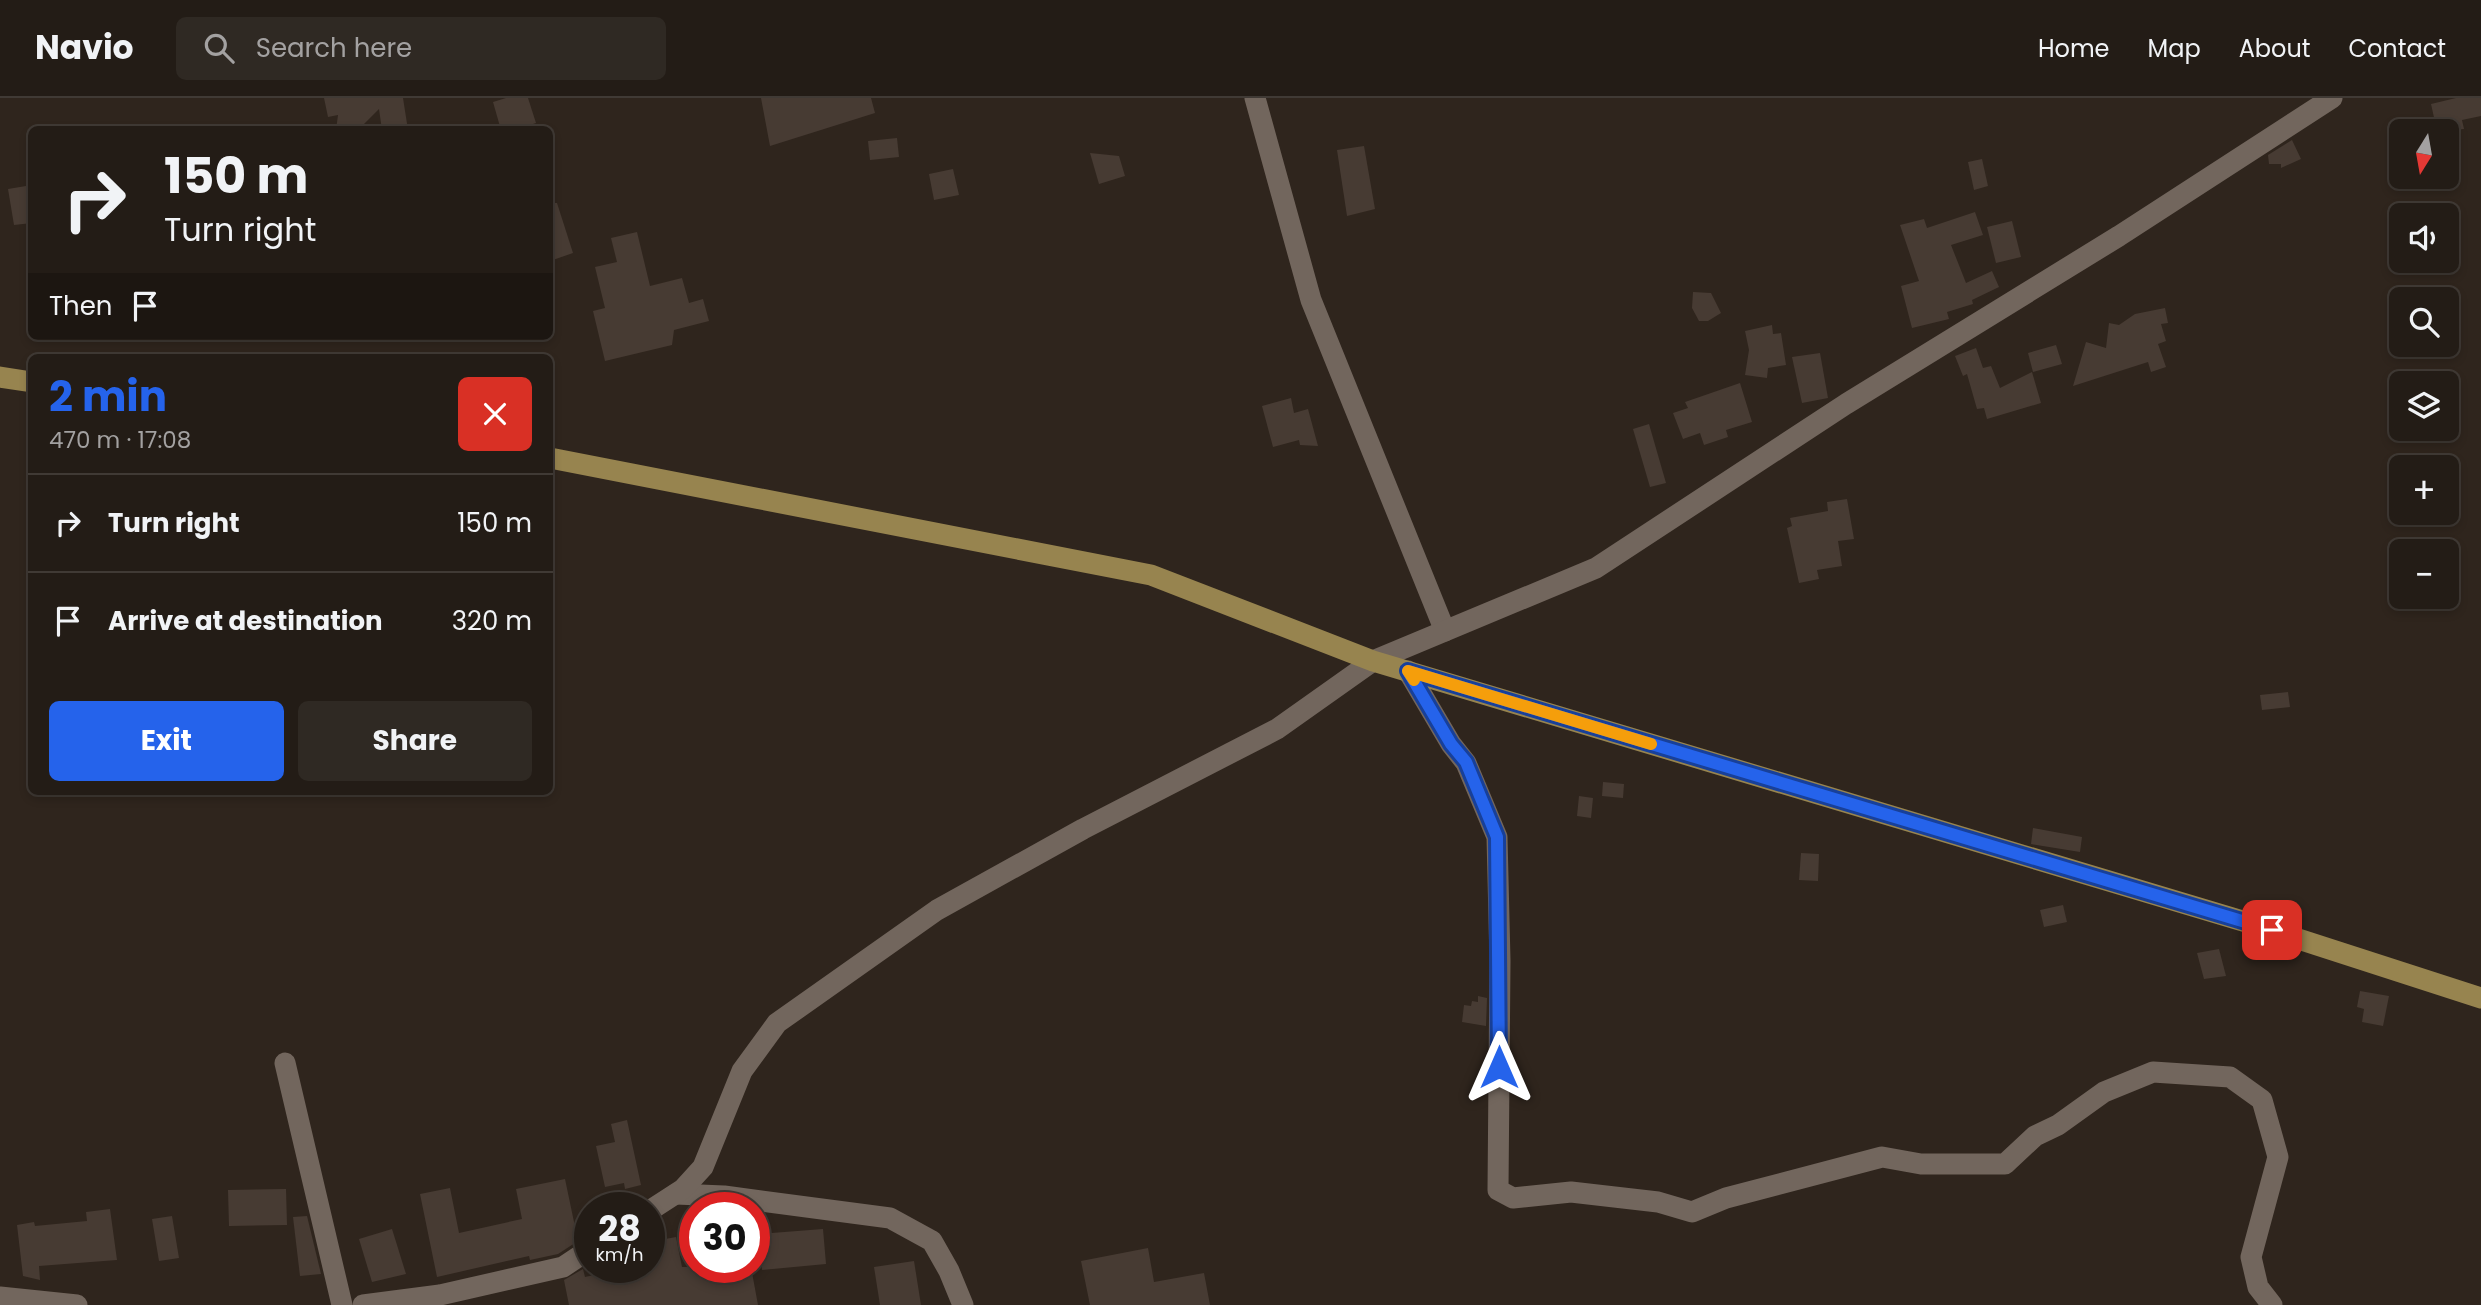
<!DOCTYPE html>
<html lang="en">
<head>
<meta charset="utf-8">
<style>
  :root { --surface:#231c16; --page:#2f2923; --text:#f1f3f6; --muted:#a3a1a1; --line:#403a35; --accent:#2563eb }
  body { margin:0; font-family:Poppins,sans-serif; background:var(--page); color:var(--text); height:100vh; display:flex; flex-direction:column; font-size:26px; white-space:nowrap }
  * { box-sizing:border-box; margin:0 }
  p { font-size:23px; color:var(--muted) }
  .icon { flex:none; width:38px; height:38px; fill:none; stroke:currentColor; stroke-width:2; stroke-linecap:round; stroke-linejoin:round }
  .map { position:relative; flex:1; overflow:hidden }
  .panel { position:absolute; left:28px; top:256px; width:525px; height:441px; display:flex; flex-direction:column; background:var(--surface); border-radius:10px; box-shadow:0 4px 10px #0003,0 0 0 2px var(--line) }
  .panel>* { flex:none }
  .banner { position:absolute; left:28px; top:28px; width:525px; height:214px; border-radius:10px; box-shadow:0 4px 10px #0003,0 0 0 2px var(--line); background:#231c16; color:var(--text); overflow:hidden }
  .needle { width:46px; rotate:191deg }
  .buttons { position:absolute; left:2389px; top:21px; display:grid; gap:14px }
  .buttons a { display:grid; place-items:center; width:70px; height:70px; border-radius:10px; background:var(--surface); box-shadow:0 4px 10px #0003,0 0 0 2px var(--line); font-size:35px }
  .speed { position:absolute; left:574px; top:1094px; display:flex; gap:14px; font-size:35px; font-weight:700; text-align:center }
  .speed>* { display:grid; place-content:center; width:91px; height:91px; border-radius:50%; background:var(--surface); box-shadow:0 4px 10px #0003,0 0 0 2px var(--line); line-height:1 }
  .speed small { font-size:18px; font-weight:400 }
  .speed .limit { border:10px solid #d22; background:#fff; color:#111 }
  .pin { position:absolute; display:grid; place-items:center; width:60px; height:60px; color:#fff; margin:-30px; border-radius:14px; box-shadow:0 4px 10px #0006 }
  .me { position:absolute; width:77px; margin:-38px; rotate:0deg; stroke-linejoin:round; filter:drop-shadow(0 0 5px #0008) }
  .turn { display:flex; align-items:center; gap:24px; height:147px; padding:0 21px; font-size:32px }
  .turn .icon { width:91px; height:91px; stroke-width:2.5 }
  .turn b { display:block; font-size:49px; line-height:60px }
  .then { display:flex; align-items:center; height:66px; padding:0 21px; background:#0003; gap:14px; font-size:26px }
  .round { display:grid; place-items:center; flex:none; width:74px; height:74px; border-radius:10px; background:var(--page) }
  .overview { display:flex; align-items:center; justify-content:space-between; height:119px; padding:0 21px }
  h1 { font-size:42px; font-weight:700; line-height:52px; color:var(--accent) }
  .cta { display:flex; gap:14px; margin-top:auto; padding:14px 21px }
  .cta a { flex:1; height:80px; border-radius:10px; background:var(--accent); color:#fff; font-size:28px; font-weight:700; line-height:80px; text-align:center }
  .cta a+a { background:var(--page); color:var(--text) }
  ul { padding:0; list-style:none }
  li { display:flex; align-items:center; gap:21px; height:98px; padding:0 21px; border-top:2px solid var(--line) }
  li div { flex:1 }
  li b { display:block; font-size:26px }
  li em { font-style:normal }
  header { display:flex; align-items:center; gap:42px; box-sizing:border-box; height:98px; padding:0 35px; background:var(--surface); border-bottom:2px solid var(--line) }
  header strong { font-size:33px }
  nav { display:flex; gap:38px; margin-inline-start:auto; font-size:24px }
  .search { width:490px; height:63px; background:var(--page); display:flex; align-items:center; gap:18px; box-sizing:border-box; padding:0 24px; border-radius:10px; color:var(--muted); font-size:26px }
  .map>svg:first-child { display:block }
</style>
</head>
<body>
<header>
<strong>Navio</strong>
<div class="search"><svg class="icon" aria-label="search" viewBox="0 0 24 24"><circle cx="10" cy="10" r="6"/><path d="M15 15l6 6"/></svg>Search here</div>
<nav><a>Home</a><a>Map</a><a>About</a><a>Contact</a></nav>
</header>
<div class="map">
<svg width="2481" height="1207" viewBox="0 0 2481 1207">
  <rect width="100%" height="100%" fill="#2f251d"/>
  <!-- building -->
  <g fill="#473b33">
    <path d="M 324,0 L 403,0 L 408,32 L 382,32 L 379,11 L 358,32 L 336,32 L 338,17 L 328,19 Z"/>
    <path d="M 506,0 L 528,0 L 536,25 L 515,32 L 501,32 L 493,4 Z"/>
    <path d="M 761,0 L 871,0 L 875,15 L 770,48 Z"/>
    <path d="M 2456,0 L 2481,0 L 2481,18 L 2462,22 L 2464,31 L 2437,33 L 2431,6 Z"/>
    <path d="M 897,40 L 899,59 L 870,62 L 868,43 Z"/>
    <path d="M 2292,42 L 2301,61 L 2281,70 L 2281,66 L 2269,66 L 2268,57 Z"/>
    <path d="M 1364,48 L 1375,111 L 1347,118 L 1337,52 Z"/>
    <path d="M 1090,55 L 1119,58 L 1125,78 L 1099,86 Z"/>
    <path d="M 1982,61 L 1988,88 L 1974,92 L 1968,64 Z"/>
    <path d="M 953,71 L 959,97 L 934,102 L 929,76 Z"/>
    <path d="M 32,87 L 32,125 L 14,127 L 8,91 Z"/>
    <path d="M 553,105 L 557,105 L 573,155 L 550,163 Z"/>
    <path d="M 1975,114 L 1983,137 L 1951,147 L 1966,185 L 1992,173 L 1999,189 L 1972,202 L 1973,206 L 1947,214 L 1949,221 L 1912,230 L 1901,188 L 1919,183 L 1900,127 L 1924,121 L 1927,130 Z"/>
    <path d="M 2012,123 L 2021,159 L 1996,165 L 1987,129 Z"/>
    <path d="M 637,134 L 650,188 L 682,180 L 689,205 L 703,201 L 709,223 L 674,232 L 672,247 L 605,263 L 593,213 L 605,210 L 595,169 L 617,164 L 611,140 Z"/>
    <path d="M 1693,194 L 1711,195 L 1721,215 L 1708,223 L 1699,223 L 1692,210 Z"/>
    <path d="M 2165,210 L 2168,225 L 2161,226 L 2166,243 L 2158,246 L 2166,269 L 2151,274 L 2148,264 L 2073,288 L 2086,244 L 2106,250 L 2109,225 L 2119,227 L 2135,216 Z"/>
    <path d="M 1772,227 L 1773,236 L 1781,235 L 1786,267 L 1768,270 L 1767,280 L 1745,277 L 1749,252 L 1745,233 Z"/>
    <path d="M 2056,247 L 2062,266 L 2033,274 L 2028,255 Z"/>
    <path d="M 1976,250 L 1983,270 L 1991,268 L 2000,290 L 2032,274 L 2041,305 L 1987,321 L 1984,310 L 1977,311 L 1967,276 L 1963,278 L 1955,258 Z"/>
    <path d="M 1820,255 L 1828,300 L 1802,305 L 1792,259 Z"/>
    <path d="M 1740,285 L 1752,324 L 1726,332 L 1728,339 L 1704,347 L 1700,335 L 1683,341 L 1673,315 L 1688,310 L 1685,304 Z"/>
    <path d="M 1291,300 L 1294,315 L 1308,311 L 1318,348 L 1300,347 L 1299,342 L 1273,349 L 1262,308 Z"/>
    <path d="M 1649,326 L 1666,385 L 1650,389 L 1633,331 Z"/>
    <path d="M 1847,401 L 1854,441 L 1838,443 L 1842,468 L 1817,472 L 1819,481 L 1799,485 L 1787,430 L 1792,428 L 1790,420 L 1828,413 L 1827,404 Z"/>
    <path d="M 2288,594 L 2290,609 L 2262,612 L 2260,597 Z"/>
    <path d="M 1603,684 L 1624,686 L 1623,700 L 1602,698 Z"/>
    <path d="M 1579,698 L 1593,700 L 1591,720 L 1577,718 Z"/>
    <path d="M 2033,730 L 2082,739 L 2080,754 L 2031,746 Z"/>
    <path d="M 1801,755 L 1819,756 L 1818,783 L 1799,782 Z"/>
    <path d="M 2063,807 L 2067,824 L 2044,829 L 2040,812 Z"/>
    <path d="M 2219,851 L 2226,878 L 2204,881 L 2197,855 Z"/>
    <path d="M 2360,893 L 2389,898 L 2383,928 L 2362,924 L 2364,911 L 2357,909 Z"/>
    <path d="M 1478,898 L 1487,900 L 1486,928 L 1462,924 L 1464,907 L 1471,908 L 1472,903 L 1478,904 Z"/>
    <path d="M 627,1022 L 641,1087 L 625,1091 L 624,1085 L 605,1089 L 596,1048 L 615,1044 L 611,1026 Z"/>
    <path d="M 565,1081 L 578,1143 L 558,1156 L 530,1162 L 529,1158 L 437,1179 L 420,1096 L 450,1090 L 459,1135 L 522,1121 L 516,1091 Z"/>
    <path d="M 286,1091 L 287,1127 L 229,1128 L 228,1092 Z"/>
    <path d="M 110,1111 L 117,1162 L 39,1168 L 40,1182 L 23,1178 L 17,1127 L 34,1124 L 35,1128 L 87,1123 L 86,1114 Z"/>
    <path d="M 172,1118 L 179,1160 L 159,1163 L 152,1121 Z"/>
    <path d="M 307,1118 L 321,1176 L 300,1178 L 293,1119 Z"/>
    <path d="M 392,1131 L 406,1176 L 372,1184 L 359,1141 Z"/>
    <path d="M 823,1131 L 826,1166 L 762,1172 L 759,1136 Z"/>
    <path d="M 676,1139 L 682,1169 L 751,1169 L 758,1207 L 569,1207 L 564,1182 L 583,1171 L 585,1179 L 629,1169 L 649,1169 L 649,1144 Z"/>
    <path d="M 1148,1150 L 1154,1184 L 1204,1175 L 1210,1207 L 1090,1207 L 1081,1163 Z"/>
    <path d="M 914,1163 L 921,1207 L 880,1207 L 874,1169 Z"/>
  </g>
  <g fill="none" stroke-linecap="round" stroke-linejoin="round">
    <!-- street -->
    <g stroke="#72665d" stroke-width="21">
      <path d="M 1255,0 L 1311,202 L 1445,533"/>
      <path d="M 1408,573 L 1451,646 L 1466,665 L 1497,739 L 1500,863 L 1498,1092 L 1513,1100 L 1571,1094 L 1658,1104 L 1692,1114 L 1726,1100 L 1882,1059 L 1921,1066 L 2005,1066 L 2035,1038 L 2058,1027 L 2104,994 L 2153,974 L 2230,979 L 2262,1002 L 2278,1059 L 2251,1159 L 2258,1189 L 2272,1207"/>
      <path d="M 285,965 L 342,1207"/>
      <path d="M 676,1096 L 724,1098 L 890,1120 L 932,1143 L 949,1173 L 963,1207"/>
      <path d="M 649,1113 L 683,1091 L 703,1069 L 742,973 L 777,925 L 937,812 L 1083,731 L 1277,631 L 1373,563 L 1596,470 L 1846,306 L 2119,138 L 2332,0"/>
      <path d="M 0,1199 L 77,1207"/>
      <path d="M 363,1207 L 440,1197 L 563,1169 L 590,1151"/>
    </g>
    <!-- primary -->
    <g stroke="#97844f" stroke-width="21">
      <path d="M 0,279 L 32,284"/>
      <path d="M 550,360 L 1151,477 L 1373,563 L 2246,824 L 2481,900"/>
    </g>
  </g>
  <g fill="none" stroke-linecap="round" stroke-linejoin="round">
    <!-- route casing -->
    <g stroke="#184099" stroke-width="18">
      <path id="route" d="M 1499,969 L 1497,739 L 1466,664 L 1451,646 L 1408,573 L 2272,832"/>
    </g>
    <!-- route -->
    <use href="#route" stroke="#2563eb" stroke-width="12"/>
    <!-- slow -->
    <path stroke="#f59e0b" stroke-width="12" d="M 1414,582 L 1408,573 L 1651,646"/>
  </g>
</svg>
<div class="buttons">
<a><svg class="needle" viewBox="-14 -14 28 28"><path d="M0-13l5 13h-10z" fill="#e53935"/><path d="M0 13l5-13h-10z" fill="#a3a1a1"/></svg></a>
<a><svg class="icon" aria-label="sound" viewBox="0 0 24 24"><path d="M4 9h4l5-4v14l-5-4H4zM17 9q2 3 0 6"/></svg></a>
<a><svg class="icon" aria-label="search" viewBox="0 0 24 24"><circle cx="10" cy="10" r="6"/><path d="M15 15l6 6"/></svg></a>
<a><svg class="icon" aria-label="layers" viewBox="0 0 24 24"><path d="M12 4l9 5-9 5-9-5zM3 14l9 5 9-5"/></svg></a>
<a>+</a>
<a>−</a>
</div>
<div class="speed"><div>28<small>km/h</small></div><div class="limit">30</div></div>
<div class="pin" style="left:2272px;top:832px;background:#d93025"><svg class="icon" aria-label="arrive" viewBox="0 0 24 24"><path d="M6 21V4h12l-3 4 3 4H6"/></svg></div>
<svg class="me" style="left:1499px;top:969px" viewBox="-20 -20 40 40"><path d="M0-17L14 15 0 8-14 15z" fill="#2563eb" stroke="#fff" stroke-width="4"/></svg>
<div class="banner">
<div class="turn"><svg class="icon" aria-label="right" viewBox="0 0 24 24"><path d="M7 20v-9h11M14 6l5 5-5 5"/></svg><div><b>150 m</b>Turn right</div></div>
<div class="then">Then<svg class="icon" aria-label="arrive" viewBox="0 0 24 24"><path d="M6 21V4h12l-3 4 3 4H6"/></svg></div>
</div>
<section class="panel">
<div class="overview"><div><h1>2 min</h1><p>470 m · 17:08</p></div><a class="round" style="background:#d93025;color:#fff"><svg class="icon" aria-label="close" viewBox="0 0 24 24"><path d="M6 6l12 12M18 6L6 18"/></svg></a></div>
<ul>
<li><svg class="icon" aria-label="right" viewBox="0 0 24 24"><path d="M7 20v-9h11M14 6l5 5-5 5"/></svg><div><b>Turn right</b></div><em>150 m</em></li>
<li><svg class="icon" aria-label="arrive" viewBox="0 0 24 24"><path d="M6 21V4h12l-3 4 3 4H6"/></svg><div><b>Arrive at destination</b></div><em>320 m</em></li>
</ul>
<div class="cta"><a>Exit</a><a>Share</a></div>
</section>
</div>
</body>
</html>
